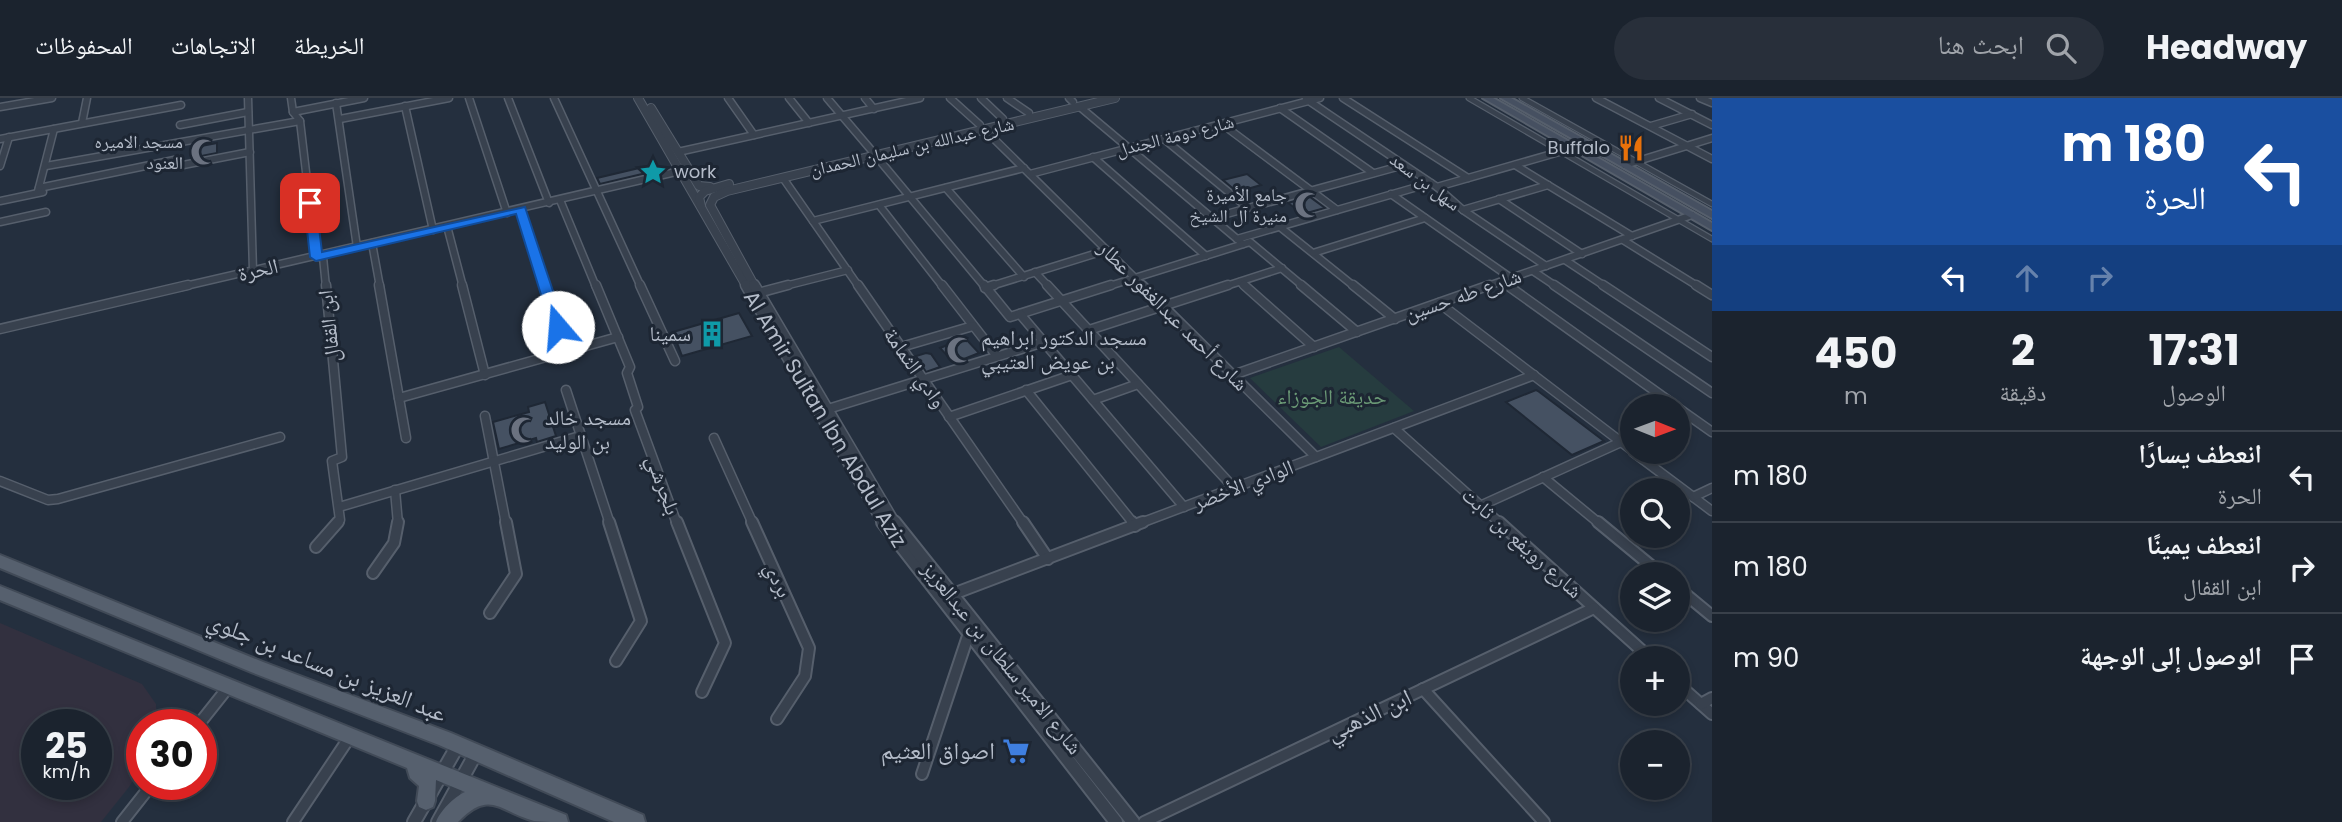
<!DOCTYPE html>
<html lang="ar">
<head>
<meta charset="utf-8">
<style>
  :root { --surface:#1b232e; --page:#282f3a; --text:#f1f3f6; --muted:#a0a4aa; --line:#39404a }
  body { margin:0; font-family:Poppins,"Noto Naskh Arabic",sans-serif; background:var(--page); color:var(--text); direction:rtl; height:100vh; display:flex; flex-direction:column; font-size:26px; white-space:nowrap }
  * { box-sizing:border-box; margin:0 }
  p { font-size:23px; color:var(--muted) }
  .icon { flex:none; width:38px; height:38px; fill:none; stroke:currentColor; stroke-width:2; stroke-linecap:round; stroke-linejoin:round }
  .map { position:relative; flex:1; overflow:hidden; direction:ltr }
  .panel { display:flex; flex-direction:column; background:var(--surface); width:630px }
  .panel>* { flex:none }
  .guide { background:#1a4fa0; color:#fff; overflow:hidden }
  .needle { width:46px; rotate:91deg }
  .buttons { position:absolute; left:1620px; top:296px; display:grid; gap:14px }
  .buttons a { display:grid; place-items:center; width:70px; height:70px; border-radius:50%; background:var(--surface); box-shadow:0 4px 10px #0003,0 0 0 2px var(--line); font-size:35px }
  .speed { position:absolute; left:21px; top:611px; display:flex; gap:14px; font-size:35px; font-weight:700; text-align:center }
  .speed>* { display:grid; place-content:center; width:91px; height:91px; border-radius:50%; background:var(--surface); box-shadow:0 4px 10px #0003,0 0 0 2px var(--line); line-height:1 }
  .speed small { font-size:18px; font-weight:400 }
  .speed .limit { border:10px solid #d22; background:#fff; color:#111 }
  .pin { position:absolute; display:grid; place-items:center; width:60px; height:60px; color:#fff; margin:-30px; border-radius:14px; box-shadow:0 4px 10px #0006 }
  .me { position:absolute; width:77px; margin:-38px; rotate:342deg; stroke-linejoin:round; filter:drop-shadow(0 0 5px #0008) }
  .turn { display:flex; align-items:center; gap:24px; height:147px; padding:0 21px; font-size:32px }
  .turn .icon { width:91px; height:91px; stroke-width:2.5 }
  .turn b { display:block; font-size:49px; line-height:60px }
  .lanes { display:flex; align-items:center; height:66px; padding:0 21px; background:#0003; justify-content:center; gap:35px; direction:ltr }
  .lanes .off { opacity:.35 }
  .eta { display:flex; justify-content:space-evenly; align-items:center; height:119px; text-align:center }
  .eta b { font-size:42px; font-weight:700; line-height:49px }
  ul { padding:0; list-style:none }
  li { display:flex; align-items:center; gap:21px; height:91px; padding:0 21px; border-top:2px solid var(--line) }
  li div { flex:1 }
  li b { display:block; font-size:26px }
  li em { font-style:normal }
  header { display:flex; align-items:center; gap:42px; box-sizing:border-box; height:98px; padding:0 35px; background:var(--surface); border-bottom:2px solid var(--line) }
  header strong { font-size:33px }
  nav { display:flex; gap:38px; margin-inline-start:auto; font-size:24px }
  .search { width:490px; height:63px; background:var(--page); display:flex; align-items:center; gap:18px; box-sizing:border-box; padding:0 24px; border-radius:38px; color:var(--muted); font-size:26px }
  main { display:flex; flex:1; min-height:0 }
  .map>svg:first-child { display:block }
</style>
</head>
<body>
<header>
<strong>Headway</strong>
<div class="search"><svg class="icon" aria-label="search" viewBox="0 0 24 24"><circle cx="10" cy="10" r="6"/><path d="M15 15l6 6"/></svg>ابحث هنا</div>
<nav><a>الخريطة</a><a>الاتجاهات</a><a>المحفوظات</a></nav>
</header>
<main>
<section class="panel">
<div class="guide">
<div class="turn"><svg class="icon" aria-label="left" viewBox="0 0 24 24"><path d="M17 20v-9H6M10 6l-5 5 5 5"/></svg><div><b>180 m</b>الحرة</div></div>
<div class="lanes"><svg class="icon" aria-label="left" viewBox="0 0 24 24"><path d="M17 20v-9H6M10 6l-5 5 5 5"/></svg><svg class="icon off" aria-label="ahead" viewBox="0 0 24 24"><path d="M12 20V5M6 11l6-6 6 6"/></svg><svg class="icon off" aria-label="right" viewBox="0 0 24 24"><path d="M7 20v-9h11M14 6l5 5-5 5"/></svg></div>
</div>
<div class="eta">
<div><b>17:31</b><p>الوصول</p></div>
<div><b>2</b><p>دقيقة</p></div>
<div><b>450</b><p>m</p></div>
</div>
<ul>
<li><svg class="icon" aria-label="left" viewBox="0 0 24 24"><path d="M17 20v-9H6M10 6l-5 5 5 5"/></svg><div><b>انعطف يسارًا</b><p>الحرة</p></div><em>180 m</em></li>
<li><svg class="icon" aria-label="right" viewBox="0 0 24 24"><path d="M7 20v-9h11M14 6l5 5-5 5"/></svg><div><b>انعطف يمينًا</b><p>ابن القفال</p></div><em>180 m</em></li>
<li><svg class="icon" aria-label="arrive" viewBox="0 0 24 24"><path d="M6 21V4h12l-3 4 3 4H6"/></svg><div><b>الوصول إلى الوجهة</b></div><em>90 m</em></li>
</ul>
</section>
<div class="map">
<svg width="1712" height="724" viewBox="0 0 1712 724">
  <rect width="100%" height="100%" fill="#242f3e"/>
  <!-- medical -->
  <path fill="#32303f" fill-rule="evenodd" d="M 0,525 L 142,586 L 156,606 L 157,626 L 142,626 L 142,667 L 129,689 L 101,724 L 0,724 ZM 37,626 L 96,626 L 96,686 L 37,686 Z"/>
  <!-- green -->
  <path fill="#263c3f" d="M 1339,249 L 1414,313 L 1321,349 L 1250,280 Z"/>
  <!-- building -->
  <g fill="#455162" stroke="#1f2835" stroke-width="2">
    <path d="M 217,45 L 217,55 L 191,60 L 191,50 Z"/>
    <path d="M 656,66 L 659,72 L 600,86 L 597,80 Z"/>
    <path d="M 1247,76 L 1261,87 L 1237,94 L 1223,82 Z"/>
    <path d="M 1310,99 L 1325,110 L 1303,116 L 1288,105 Z"/>
    <path d="M 739,215 L 752,238 L 682,258 L 673,234 Z"/>
    <path d="M 965,240 L 979,255 L 954,265 L 940,250 Z"/>
    <path d="M 926,255 L 931,256 L 940,269 L 926,274 L 916,258 Z"/>
    <path d="M 1536,292 L 1538,293 L 1604,343 L 1572,357 L 1506,304 Z"/>
    <path d="M 545,304 L 556,338 L 537,344 L 536,340 L 499,351 L 493,324 L 529,314 L 528,309 Z"/>
  </g>
  <g fill="none" stroke-linecap="round" stroke-linejoin="round">
    <!-- pedestrian casing -->
    <g stroke="#565f6c" stroke-width="7">
      <g id="pedestrian">
        <path d="M 1469,0 L 1712,141"/>
        <path d="M 1522,0 L 1712,106"/>
      </g>
    </g>
    <!-- minor-far2 casing -->
    <g stroke="#565f6c" stroke-width="9">
      <g id="minor-far2">
        <path d="M 248,0 L 253,173"/>
        <path d="M 291,0 L 293,14 L 300,23 L 316,159 L 323,159 L 326,189"/>
        <path d="M 469,0 L 507,115"/>
        <path d="M 508,0 L 549,105"/>
        <path d="M 554,0 L 641,189"/>
        <path d="M 728,0 L 754,37"/>
        <path d="M 789,0 L 809,25"/>
        <path d="M 827,0 L 872,53"/>
        <path d="M 865,0 L 874,11"/>
        <path d="M 950,0 L 980,27"/>
        <path d="M 981,0 L 1003,21"/>
        <path d="M 1007,0 L 1029,15"/>
        <path d="M 1069,0 L 1073,4"/>
        <path d="M 1343,0 L 1468,80"/>
        <path d="M 1596,0 L 1712,61"/>
        <path d="M 1659,0 L 1712,27"/>
        <path d="M 1700,0 L 1712,5"/>
        <path d="M 1306,1 L 1437,89 L 1463,112 L 1546,168"/>
        <path d="M 336,5 L 357,149"/>
        <path d="M 405,8 L 433,132"/>
        <path d="M 0,9 L 52,0"/>
        <path d="M 1080,9 L 1243,146"/>
        <path d="M 1280,10 L 1373,75"/>
        <path d="M 293,14 L 364,0"/>
        <path d="M 340,21 L 449,0"/>
        <path d="M 82,25 L 87,0"/>
        <path d="M 1222,26 L 1337,112"/>
        <path d="M 180,27 L 248,14"/>
        <path d="M 1651,28 L 1692,16"/>
        <path d="M 985,32 L 1144,189"/>
        <path d="M 0,41 L 181,7"/>
        <path d="M 1164,41 L 1248,110"/>
        <path d="M 678,54 L 920,0"/>
        <path d="M 876,58 L 985,189"/>
        <path d="M 1093,59 L 1206,158"/>
        <path d="M 1515,67 L 1632,138"/>
        <path d="M 1625,67 L 1712,40"/>
        <path d="M 0,68 L 9,39"/>
        <path d="M 46,68 L 300,23"/>
        <path d="M 178,68 L 250,54"/>
        <path d="M 1030,76 L 1320,0"/>
        <path d="M 783,80 L 859,189"/>
        <path d="M 1437,89 L 1573,50"/>
        <path d="M 39,90 L 179,61"/>
        <path d="M 946,90 L 1024,179"/>
        <path d="M 38,93 L 54,31"/>
        <path d="M 1391,96 L 1511,180"/>
        <path d="M 1499,101 L 1582,156"/>
        <path d="M 560,102 L 596,189"/>
        <path d="M 0,103 L 43,94"/>
        <path d="M 879,107 L 943,189"/>
        <path d="M 520,112 L 545,189"/>
        <path d="M 1463,112 L 1548,87"/>
        <path d="M 1212,120 L 1404,67"/>
        <path d="M 813,123 L 1024,70"/>
        <path d="M 0,124 L 46,114"/>
        <path d="M 447,128 L 463,189"/>
        <path d="M 1280,129 L 1355,189"/>
        <path d="M 1237,141 L 1431,85"/>
        <path d="M 1623,142 L 1699,189"/>
        <path d="M 372,145 L 380,189"/>
        <path d="M 1313,155 L 1425,120"/>
        <path d="M 1565,162 L 1606,189"/>
        <path d="M 1533,173 L 1557,189"/>
        <path d="M 1035,174 L 1049,189"/>
        <path d="M 1240,184 L 1246,189"/>
        <path d="M 1502,184 L 1509,189"/>
        <path d="M 181,189 L 680,73"/>
        <path d="M 781,189 L 848,172"/>
        <path d="M 988,189 L 1107,152"/>
        <path d="M 1106,189 L 1250,144 L 1304,189"/>
        <path d="M 1223,189 L 1282,170"/>
        <path d="M 1485,189 L 1692,117"/>
      </g>
    </g>
    <!-- minor-far1 casing -->
    <g stroke="#565f6c" stroke-width="11">
      <g id="minor-far1">
        <path d="M 326,187 L 342,359 L 332,363 L 340,422 L 336,426"/>
        <path d="M 379,187 L 406,340"/>
        <path d="M 462,187 L 485,277"/>
        <path d="M 544,187 L 565,253"/>
        <path d="M 596,187 L 630,269 L 627,275 L 638,309 L 635,312 L 677,426"/>
        <path d="M 640,187 L 675,263"/>
        <path d="M 858,187 L 1024,426"/>
        <path d="M 942,187 L 997,258"/>
        <path d="M 984,187 L 1010,219 L 1111,187"/>
        <path d="M 1047,187 L 1234,390"/>
        <path d="M 1142,187 L 1316,359"/>
        <path d="M 1244,187 L 1314,249"/>
        <path d="M 1301,187 L 1357,234"/>
        <path d="M 1353,187 L 1395,221"/>
        <path d="M 1507,187 L 1676,308"/>
        <path d="M 1554,187 L 1712,295"/>
        <path d="M 1603,187 L 1712,259"/>
        <path d="M 1696,187 L 1712,197"/>
        <path d="M 985,190 L 994,187"/>
        <path d="M 758,195 L 788,187"/>
        <path d="M 1439,205 L 1633,353"/>
        <path d="M 1020,216 L 1184,409"/>
        <path d="M 0,231 L 188,187"/>
        <path d="M 1089,232 L 1228,187"/>
        <path d="M 901,249 L 973,228"/>
        <path d="M 1233,277 L 1490,187"/>
        <path d="M 566,292 L 610,426"/>
        <path d="M 1026,292 L 1134,426"/>
        <path d="M 399,300 L 618,239"/>
        <path d="M 1093,302 L 1138,286"/>
        <path d="M 1678,310 L 1712,334"/>
        <path d="M 828,311 L 1044,244"/>
        <path d="M 485,318 L 506,426"/>
        <path d="M 949,319 L 1072,277"/>
        <path d="M 1394,330 L 1501,426"/>
        <path d="M 714,340 L 753,426"/>
        <path d="M 1633,354 L 1712,413"/>
        <path d="M 1543,379 L 1600,426"/>
        <path d="M 0,383 L 48,402 L 58,401 L 280,339"/>
        <path d="M 395,392 L 398,426"/>
        <path d="M 1693,399 L 1712,390"/>
        <path d="M 1480,408 L 1621,344"/>
        <path d="M 339,409 L 580,338"/>
        <path d="M 1138,426 L 1534,277"/>
      </g>
    </g>
    <!-- minor casing -->
    <g stroke="#565f6c" stroke-width="14">
      <g id="minor">
        <path d="M 609,424 L 641,523 L 616,563"/>
        <path d="M 677,424 L 725,545 L 702,594"/>
        <path d="M 752,424 L 809,550 L 805,578 L 777,621"/>
        <path d="M 1023,424 L 1048,461"/>
        <path d="M 1132,424 L 1135,428"/>
        <path d="M 1499,424 L 1650,560"/>
        <path d="M 1598,424 L 1661,476"/>
        <path d="M 316,449 L 338,424"/>
        <path d="M 373,475 L 394,445 L 398,424"/>
        <path d="M 1678,490 L 1712,518"/>
        <path d="M 953,496 L 1143,424"/>
        <path d="M 490,515 L 516,476 L 506,424"/>
        <path d="M 1678,586 L 1712,616"/>
        <path d="M 1423,591 L 1544,724"/>
        <path d="M 1701,606 L 1712,600"/>
        <path d="M 199,626 L 230,587"/>
        <path d="M 922,676 L 968,538"/>
        <path d="M 122,724 L 152,686"/>
        <path d="M 293,724 L 351,637"/>
        <path d="M 1144,724 L 1594,510"/>
      </g>
    </g>
    <!-- tertiary-far2 casing -->
    <g stroke="#565f6c" stroke-width="10">
      <g id="tertiary-far2">
        <path d="M 638,0 L 747,189"/>
        <path d="M 651,10 L 699,88 L 710,89"/>
        <path d="M 701,108 L 699,99 L 705,93 L 729,86"/>
        <path d="M 755,189 L 710,107 L 714,99 L 727,93 L 1115,0"/>
      </g>
    </g>
    <!-- tertiary-far1 casing -->
    <g stroke="#565f6c" stroke-width="13">
      <g id="tertiary-far1">
        <path d="M 746,187 L 884,426"/>
        <path d="M 754,187 L 895,426"/>
      </g>
    </g>
    <!-- tertiary casing -->
    <g stroke="#565f6c" stroke-width="16">
      <g id="tertiary">
        <path d="M 883,424 L 1116,724"/>
        <path d="M 894,424 L 1133,724"/>
        <path d="M 414,724 L 458,647"/>
        <path d="M 438,724 L 476,655"/>
      </g>
    </g>
    <!-- secondary casing -->
    <g stroke="#565f6c" stroke-width="4">
      <g id="secondary">
        <path d="M 1483,0 L 1493,0 L 1712,125 L 1712,132 Z"/>
        <path d="M 1501,0 L 1511,0 L 1712,113 L 1712,120 Z"/>
      </g>
    </g>
    <!-- primary casing -->
    <g stroke="#414a57" stroke-width="4">
      <g id="primary">
        <path d="M 0,457 L 263,564 L 451,635 L 643,717 L 645,724 L 614,724 L 439,647 L 251,574 L 0,470 Z"/>
        <path d="M 0,488 L 499,690 L 566,717 L 568,724 C 558,724 544,724 534,723 C 499,713 490,691 458,724 L 436,724 C 440,713 454,699 465,694 L 436,682 L 435,703 L 433,709 L 426,712 L 419,709 L 417,703 L 419,688 L 410,680 L 407,670 L 0,502 Z"/>
      </g>
    </g>
    <!-- pedestrian -->
    <use href="#pedestrian" stroke="#38414e" stroke-width="4.5"/>
    <!-- minor-far2 -->
    <use href="#minor-far2" stroke="#38414e" stroke-width="6"/>
    <!-- minor-far1 -->
    <use href="#minor-far1" stroke="#38414e" stroke-width="8"/>
    <!-- minor -->
    <use href="#minor" stroke="#38414e" stroke-width="10"/>
    <!-- tertiary-far2 -->
    <use href="#tertiary-far2" stroke="#38414e" stroke-width="8"/>
    <!-- tertiary-far1 -->
    <use href="#tertiary-far1" stroke="#38414e" stroke-width="10"/>
    <!-- tertiary -->
    <use href="#tertiary" stroke="#38414e" stroke-width="12"/>
    <!-- secondary -->
    <use href="#secondary" fill="#465061" fill-rule="evenodd"/>
    <!-- primary -->
    <use href="#primary" fill="#56606e" fill-rule="evenodd"/>
  </g>
  <!-- route -->
  <path fill="#1a73e8" stroke="#114b97" stroke-width="2" d="M 310,101 L 316,105 L 322,154 L 525,109 L 565,229 L 558,234 L 551,229 L 516,116 L 316,163 L 310,159 L 304,105 Z"/>
  <!-- icons -->
  <defs>
    <g id="restaurant-bare" transform="scale(2.1)"><path d="M-5-6h1v4h1v-4h1v4h1v-4h1v5L-1.5 .5V6h-2V.5L-5-1ZM5-6V6H3V1.5H1.5Q1.5-4 5-6Z" fill="#e8710a" stroke="#1d2633" stroke-width="2.5" paint-order="stroke"/></g>
    <g id="mosque-bare" transform="scale(2.1)"><path d="M3.5-4.9A6 6 0 1 0 3.5 4.9A5 5 0 1 1 3.5-4.9Z" fill="#6b7280" stroke="#1d2633" stroke-width="2.5" paint-order="stroke"/></g>
    <g id="sight-bare" transform="scale(2.1)"><path d="M0-6L1.8-2.2L6-1.7L2.9 1.2L3.7 5.4L0 3.3L-3.7 5.4L-2.9 1.2L-6-1.7L-1.8-2.2Z" fill="#0f9aa8" stroke="#1d2633" stroke-width="2.5" paint-order="stroke"/></g>
    <g id="building-bare" transform="scale(2.1)"><path d="M-4-6H4V6H1V3H-1V6H-4ZM-2.5-4.3h1.7v1.8h-1.7ZM.8-4.3h1.7v1.8H.8ZM-2.5-1h1.7V.8h-1.7ZM.8-1h1.7V.8H.8Z" fill="#0f9aa8" stroke="#1d2633" stroke-width="2.5" paint-order="stroke"/></g>
    <g id="supermarket-bare" transform="scale(2.1)"><path d="M-6-5.5h2.5l.6 2H6L4.5 2H-2.5L-4.4-4H-6ZM-1.5 3.2a1.3 1.3 0 1 0 .1 0ZM3 3.2a1.3 1.3 0 1 0 .1 0Z" fill="#3f7fe0" stroke="#1d2633" stroke-width="2.5" paint-order="stroke"/></g>
  </defs>
  <g fill-rule="evenodd">
    <use href="#restaurant-bare" x="1631" y="50"/>
    <use href="#mosque-bare" x="204" y="54"/>
    <use href="#sight-bare" x="653" y="74"/>
    <use href="#mosque-bare" x="1308" y="107"/>
    <use href="#building-bare" x="712" y="236"/>
    <use href="#mosque-bare" x="960" y="252"/>
    <use href="#mosque-bare" x="524" y="332"/>
    <use href="#supermarket-bare" x="1016" y="653"/>
  </g>
  <g text-anchor="middle" stroke-width="6" stroke-linejoin="round" paint-order="stroke">
    <!-- far-street labels -->
    <g font-size="18" fill="#b4bcc9" stroke="#1d2633">
      <text transform="translate(1175 38) rotate(-14)" y="6">شارع دومة الجندل</text>
      <text transform="translate(912 49) rotate(-13)" y="6">شارع عبدالله بن سليمان الحمدان</text>
      <text transform="translate(1425 84) rotate(37)" y="6">سهل بن سعد</text>
    </g>
    <!-- far-poi labels -->
    <g font-size="18" fill="#b4bcc9" stroke="#1d2633" text-anchor="end">
      <text x="183" y="50">مسجد الاميره<tspan x="183" dy="21">العنود</tspan></text>
      <text x="1610" y="56">Buffalo</text>
      <text x="674" y="80" text-anchor="start">work</text>
      <text x="1287" y="103">جامع الأميرة<tspan x="1287" dy="21">منيرة آل الشيخ</tspan></text>
    </g>
    <!-- street labels -->
    <g font-size="21" fill="#b4bcc9" stroke="#1d2633">
      <text transform="translate(258 172) rotate(-13)" y="7">الحرة</text>
      <text transform="translate(1463 197) rotate(-19)" y="7">شارع طه حسين</text>
      <text transform="translate(1173 218) rotate(45)" y="7">شارع أحمد عبدالغفور عطار</text>
      <text transform="translate(329 228) rotate(-96)" y="7">ابن القفال</text>
      <text transform="translate(915 270) rotate(55)" y="7">وادي الثمامة</text>
      <text transform="translate(825 321) rotate(59)" y="7">Al Amir Sultan Ibn Abdul Aziz</text>
      <text transform="translate(663 387) rotate(70)" y="7">بلجرشي</text>
      <text transform="translate(1243 387) rotate(-21)" y="7">الوادي الأخضر</text>
      <text transform="translate(1522 445) rotate(42)" y="7">شارع رويفع بن ثابت</text>
      <text transform="translate(778 482) rotate(65)" y="7">بردي</text>
      <text transform="translate(1002 560) rotate(51)" y="7">شارع الامير سلطان بن عبدالعزيز</text>
    </g>
    <!-- poi labels -->
    <g font-size="21" fill="#b4bcc9" stroke="#1d2633" text-anchor="start">
      <text x="691" y="243" text-anchor="end">سمينا</text>
      <text x="981" y="247">مسجد الدكتور ابراهيم<tspan x="981" dy="24">بن عويض العتيبي</tspan></text>
      <text x="545" y="327">مسجد خالد<tspan x="545" dy="24">بن الوليد</tspan></text>
    </g>
    <!-- park labels -->
    <g font-size="21" fill="#6b9a76" stroke="#1d2633">
      <text x="1332" y="306">حديقة الجوزاء</text>
    </g>
    <!-- near-street labels -->
    <g font-size="24" fill="#b4bcc9" stroke="#1d2633">
      <text transform="translate(327 569) rotate(22)" y="8">عبد العزيز بن مساعد بن جلوي</text>
      <text transform="translate(1369 617) rotate(-25)" y="8">ابن الذهبي</text>
    </g>
    <!-- near-poi labels -->
    <g font-size="24" fill="#b4bcc9" stroke="#1d2633" text-anchor="end">
      <text x="995" y="661">اصواق العثيم</text>
    </g>
  </g>
</svg>
<div class="buttons">
<a><svg class="needle" viewBox="-14 -14 28 28"><path d="M0-13l5 13h-10z" fill="#e53935"/><path d="M0 13l5-13h-10z" fill="#a0a4aa"/></svg></a>
<a><svg class="icon" aria-label="search" viewBox="0 0 24 24"><circle cx="10" cy="10" r="6"/><path d="M15 15l6 6"/></svg></a>
<a><svg class="icon" aria-label="layers" viewBox="0 0 24 24"><path d="M12 4l9 5-9 5-9-5zM3 14l9 5 9-5"/></svg></a>
<a>+</a>
<a>−</a>
</div>
<div class="speed"><div>25<small>km/h</small></div><div class="limit">30</div></div>
<div class="pin" style="left:310px;top:105px;background:#d93025"><svg class="icon" aria-label="arrive" viewBox="0 0 24 24"><path d="M6 21V4h12l-3 4 3 4H6"/></svg></div>
<svg class="me" style="left:558px;top:229px" viewBox="-20 -20 40 40"><circle r="19" fill="#fff"/><path d="M0-13L10 11 0 6-10 11z" fill="#1a73e8"/></svg>
</div>
</main>
</body>
</html>
